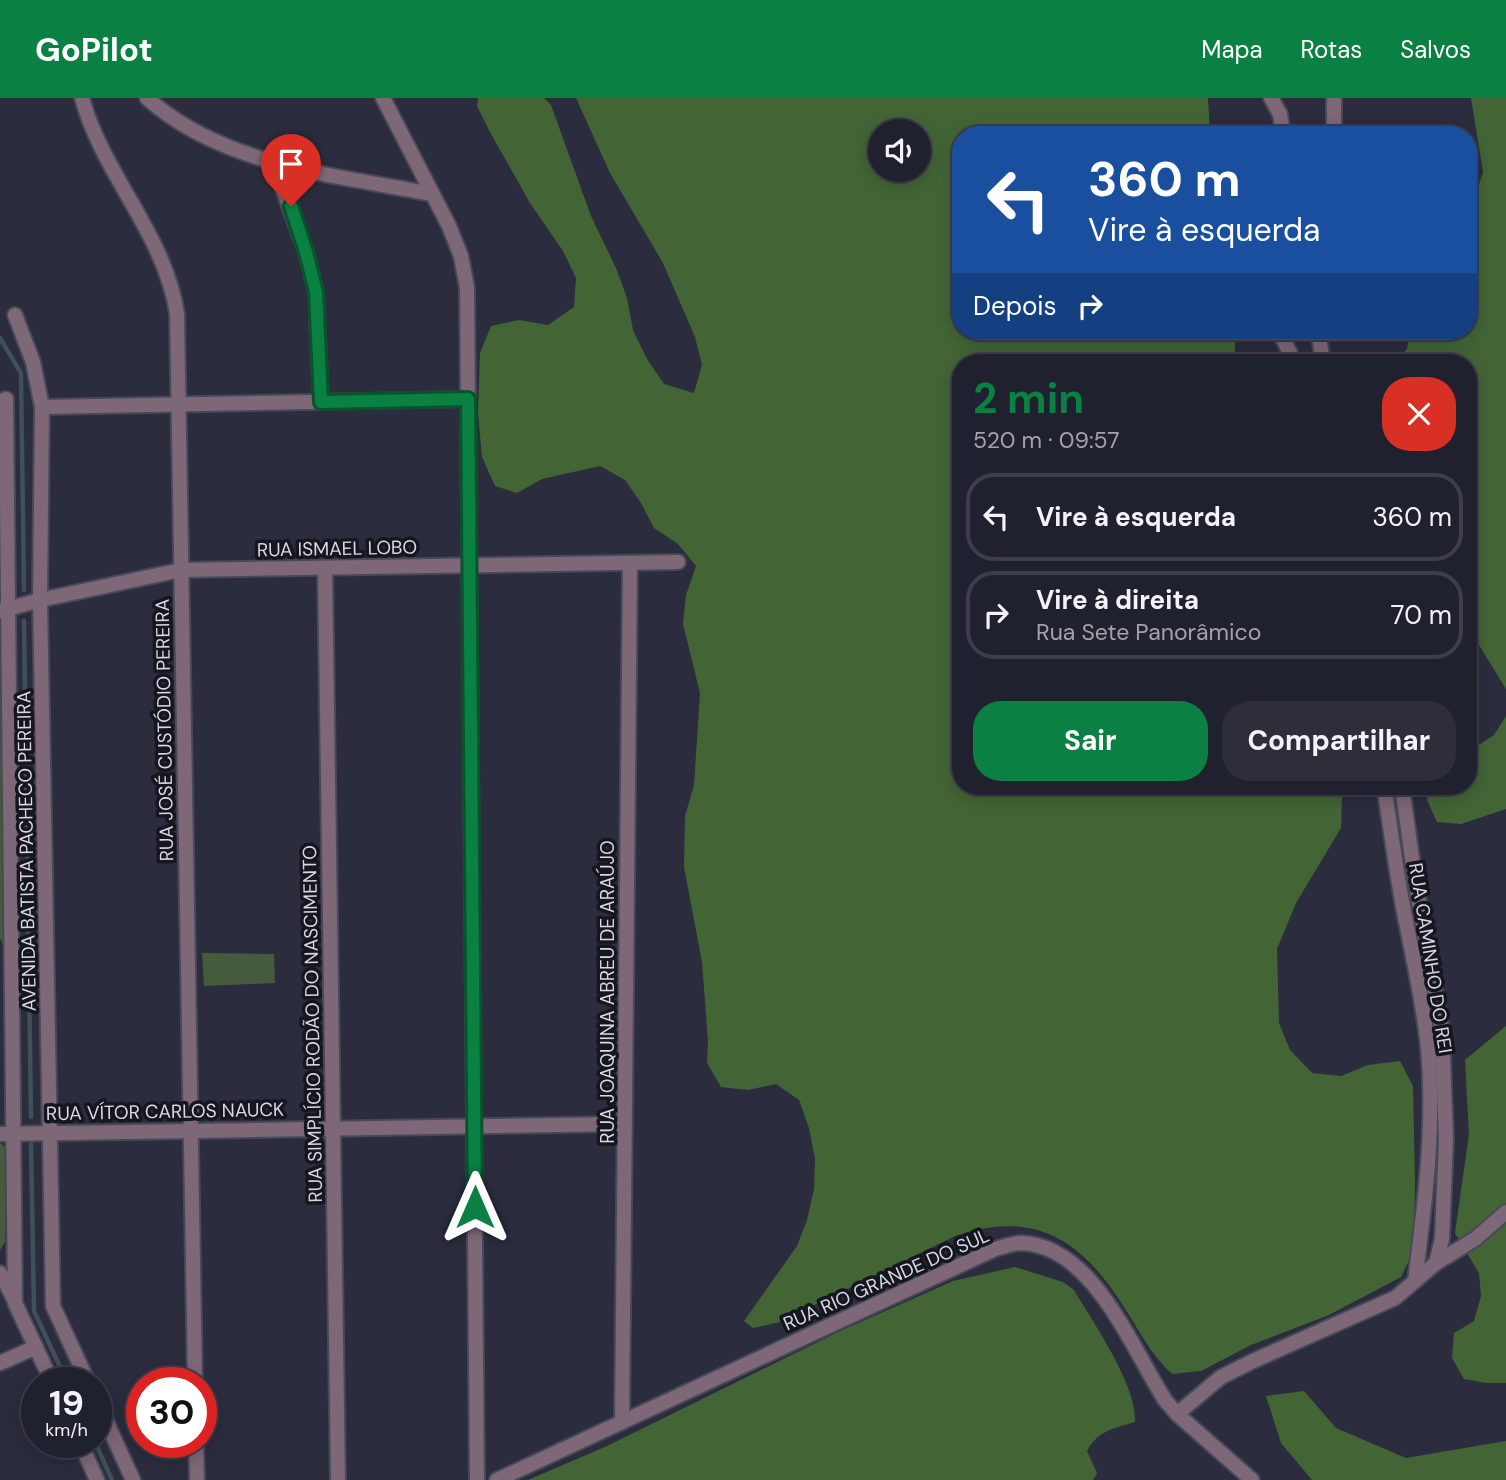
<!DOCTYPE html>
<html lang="pt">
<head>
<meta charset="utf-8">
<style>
  :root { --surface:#20212e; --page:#2d2e3a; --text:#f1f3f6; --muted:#a2a3aa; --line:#3d3e4a; --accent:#0b8043 }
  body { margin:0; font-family:"DM Sans",sans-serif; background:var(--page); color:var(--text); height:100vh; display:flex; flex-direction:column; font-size:26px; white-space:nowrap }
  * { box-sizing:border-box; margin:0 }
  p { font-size:23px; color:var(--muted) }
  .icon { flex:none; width:38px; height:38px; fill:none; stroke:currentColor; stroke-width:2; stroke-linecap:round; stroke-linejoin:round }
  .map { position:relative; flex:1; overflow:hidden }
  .panel { position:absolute; left:952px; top:256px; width:525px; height:441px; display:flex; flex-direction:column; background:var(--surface); border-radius:28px; box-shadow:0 4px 18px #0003,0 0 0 2px var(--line) }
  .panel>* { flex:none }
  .hud { position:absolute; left:952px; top:28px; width:525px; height:214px; border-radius:28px; box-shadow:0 4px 18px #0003,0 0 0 2px var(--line); background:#1a4fa0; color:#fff; overflow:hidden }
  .fabs { position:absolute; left:868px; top:21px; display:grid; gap:14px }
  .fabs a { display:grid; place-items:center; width:63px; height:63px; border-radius:50%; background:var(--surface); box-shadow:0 4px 18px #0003,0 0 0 2px var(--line); font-size:35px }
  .speed { position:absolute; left:21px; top:1269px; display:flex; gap:14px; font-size:35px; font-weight:700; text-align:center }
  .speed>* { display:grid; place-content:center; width:91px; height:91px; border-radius:50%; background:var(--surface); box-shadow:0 4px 18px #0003,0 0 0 2px var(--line); line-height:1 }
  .speed small { font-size:18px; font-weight:400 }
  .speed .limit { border:10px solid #d22; background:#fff; color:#111 }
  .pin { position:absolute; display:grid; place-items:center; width:60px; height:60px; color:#fff; margin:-72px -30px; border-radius:50% 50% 50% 0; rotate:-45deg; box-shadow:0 0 7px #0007 }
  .pin .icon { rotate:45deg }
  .me { position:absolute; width:77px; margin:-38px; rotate:0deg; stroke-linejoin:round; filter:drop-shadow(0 0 5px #0008) }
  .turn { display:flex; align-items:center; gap:24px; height:147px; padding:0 21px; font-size:32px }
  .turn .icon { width:91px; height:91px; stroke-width:2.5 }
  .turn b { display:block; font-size:49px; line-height:60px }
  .then { display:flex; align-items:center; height:66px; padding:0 21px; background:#0003; gap:14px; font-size:26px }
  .round { display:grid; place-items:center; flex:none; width:74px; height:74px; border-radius:28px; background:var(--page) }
  .overview { display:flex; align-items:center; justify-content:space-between; height:119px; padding:0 21px }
  h1 { font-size:42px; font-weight:700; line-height:52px; color:var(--accent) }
  .cta { display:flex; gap:14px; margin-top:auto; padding:14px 21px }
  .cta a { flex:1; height:80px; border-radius:28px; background:var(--accent); color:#fff; font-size:28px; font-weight:700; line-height:80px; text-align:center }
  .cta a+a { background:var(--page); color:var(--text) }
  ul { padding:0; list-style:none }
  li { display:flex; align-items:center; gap:21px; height:88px; margin:0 14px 10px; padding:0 7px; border:4px solid var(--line); border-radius:28px }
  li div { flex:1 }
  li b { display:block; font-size:26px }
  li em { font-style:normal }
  header { display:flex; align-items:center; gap:42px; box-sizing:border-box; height:98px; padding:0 35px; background:var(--accent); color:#fff }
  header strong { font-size:33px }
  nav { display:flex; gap:38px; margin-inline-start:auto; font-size:24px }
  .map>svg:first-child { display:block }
</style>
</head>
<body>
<header>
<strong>GoPilot</strong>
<nav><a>Mapa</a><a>Rotas</a><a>Salvos</a></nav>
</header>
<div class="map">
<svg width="1506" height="1382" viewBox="0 0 1506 1382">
  <rect width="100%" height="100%" fill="#2b2c3e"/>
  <!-- green -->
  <g fill="#465b3e">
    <path d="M 5,515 L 11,865 L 0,840 L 0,517 Z"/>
    <path d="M 202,855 L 274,856 L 275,885 L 204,888 Z"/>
    <path d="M 0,1045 L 5,1049 L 5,1144 L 0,1152 Z"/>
  </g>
  <!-- forest -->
  <g fill="#436536" fill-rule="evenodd">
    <path d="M 478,0 L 544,0 L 551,7 L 591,118 L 616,170 L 627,200 L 633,232 L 647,261 L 664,286 L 694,295 L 702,267 L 695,239 L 663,165 L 610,75 L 576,0 L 1208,0 L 1210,37 L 961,37 L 961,233 L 1235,233 L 1235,264 L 961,264 L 961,688 L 1340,688 L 1342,698 L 1341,730 L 1296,805 L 1277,851 L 1279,925 L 1290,952 L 1312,975 L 1341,978 L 1368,967 L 1400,963 L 1413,988 L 1415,1083 L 1414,1152 L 1401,1179 L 1329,1217 L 1251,1247 L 1201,1273 L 1172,1276 C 1150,1256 1138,1230 1122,1206 C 1079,1139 1033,1112 955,1138 L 780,1224 L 753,1230 L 744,1223 L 797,1148 L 807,1122 L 814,1091 L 815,1061 L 809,1030 L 799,1002 L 776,986 L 748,992 L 721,989 L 707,965 L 708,943 L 702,864 L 684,769 L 685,718 L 694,687 L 700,595 L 683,526 L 686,497 L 696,468 L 678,446 L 654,430 L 641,405 L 625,382 L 600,368 L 542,381 L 517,395 L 495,388 L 482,359 L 478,315 L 480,255 L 491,228 L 519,222 L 548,227 L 574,209 L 576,180 L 563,153 L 530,105 L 490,34 L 477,8 ZM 880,33 L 919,33 L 919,72 L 880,72 Z"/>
    <path d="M 1471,0 L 1506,0 L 1506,597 L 1506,591 L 1468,529 L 1468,264 L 1396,264 L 1407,251 L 1410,233 L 1468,233 L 1468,120 L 1483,74 Z"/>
    <path d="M 1506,618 L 1506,711 L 1461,726 L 1437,724 L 1427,702 L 1429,688 L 1468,688 L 1468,654 L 1494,637 Z"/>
    <path d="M 1506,928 L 1506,1285 L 1486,1285 L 1464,1281 L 1452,1260 L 1454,1235 L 1474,1223 L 1481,1198 L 1479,1175 L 1455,1135 L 1469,1036 L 1465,962 Z"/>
    <path d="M 1015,1169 L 1063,1184 L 1074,1192 C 1093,1224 1137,1287 1135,1324 C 1115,1330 1097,1333 1087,1353 L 1097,1375 L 1093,1382 L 528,1382 L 607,1348 L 838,1234 L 953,1183 Z"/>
    <path d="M 1304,1293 L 1336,1330 L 1406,1360 L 1506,1343 L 1506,1382 L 1312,1382 L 1281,1345 L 1266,1298 Z"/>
  </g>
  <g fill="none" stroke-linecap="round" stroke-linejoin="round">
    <!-- stream -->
    <g stroke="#405059" stroke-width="4.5">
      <path d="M 0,240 L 21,275 L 24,492"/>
      <path d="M 24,523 L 31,1019"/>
      <path d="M 31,1046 L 34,1213 L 67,1284"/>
      <path d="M 95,1344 L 112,1382"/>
    </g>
    <!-- minor casing -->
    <g stroke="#474859" stroke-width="18">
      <g id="minor">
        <path d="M 82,0 C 103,77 165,136 177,216 L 195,1284"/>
        <path d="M 147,0 C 223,68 336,77 432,96"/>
        <path d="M 383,0 L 449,128 L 461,158 L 467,190 L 477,1382"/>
        <path d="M 1271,0 L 1280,16 L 1283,37"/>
        <path d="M 1334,37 L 1334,0"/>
        <path d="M 273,64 L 306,154 L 316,194 L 321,304"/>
        <path d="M 15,217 L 33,264 L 42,309 L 40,502 L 53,1208 L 88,1284"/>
        <path d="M 1279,233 L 1290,255 L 1289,264"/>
        <path d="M 1318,233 L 1323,264"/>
        <path d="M 0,304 L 6,301 L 15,1205 L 52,1284"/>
        <path d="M 42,309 L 468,301"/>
        <path d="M 325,470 L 338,1382"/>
        <path d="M 0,513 L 40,502 L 181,472 L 678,464"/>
        <path d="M 1402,688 L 1415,782 L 1442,931 L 1446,1041 L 1442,1141 L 1436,1165"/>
        <path d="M 0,1036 L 625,1026"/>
        <path d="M 0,1175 L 14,1201"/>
        <path d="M 1415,1183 L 1436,1165 L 1475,1141 L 1506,1114"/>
        <path d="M 0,1265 L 36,1249"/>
        <path d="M 96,1301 L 133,1382"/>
        <path d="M 1177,1316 L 1221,1279 L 1253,1263 L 1395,1200 L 1415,1183 C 1425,1105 1435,1028 1428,950 C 1423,900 1411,852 1402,803 C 1395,765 1390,726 1384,688"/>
        <path d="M 622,1324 L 630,465"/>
        <path d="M 80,1344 L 97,1382"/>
        <path d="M 196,1344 L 197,1382"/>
      </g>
    </g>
    <!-- tertiary casing -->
    <g stroke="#474859" stroke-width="18">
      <path id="tertiary" d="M 497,1382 L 995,1151 C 1003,1149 1013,1145 1021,1145 C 1093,1147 1132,1251 1165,1302 L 1177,1316 L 1252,1382"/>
    </g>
    <!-- minor -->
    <use href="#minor" stroke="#7e6776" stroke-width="14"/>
    <!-- tertiary -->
    <use href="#tertiary" stroke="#7e6776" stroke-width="14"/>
  </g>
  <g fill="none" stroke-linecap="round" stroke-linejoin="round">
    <!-- route casing -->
    <g stroke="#07532c" stroke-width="18">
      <path id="route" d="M 291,108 L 306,154 L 316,194 L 321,304 L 468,301 L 475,1109"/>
    </g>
    <!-- route -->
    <use href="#route" stroke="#0b8043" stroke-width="12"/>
  </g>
  <g text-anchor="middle" stroke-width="7" stroke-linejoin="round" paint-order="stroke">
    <!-- street labels -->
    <g font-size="19" fill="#d7d8e4" stroke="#15161e">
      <text transform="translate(337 450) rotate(-1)" y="7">RUA ISMAEL LOBO</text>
      <text transform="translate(164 632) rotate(-91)" y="7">RUA JOSÉ CUSTÓDIO PEREIRA</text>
      <text transform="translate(26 753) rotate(-91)" y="7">AVENIDA BATISTA PACHECO PEREIRA</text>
      <text transform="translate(1431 860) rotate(81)" y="7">RUA CAMINHO DO REI</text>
      <text transform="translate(607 894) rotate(-90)" y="7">RUA JOAQUINA ABREU DE ARAÚJO</text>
      <text transform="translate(312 926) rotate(-91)" y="7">RUA SIMPLÍCIO RODÃO DO NASCIMENTO</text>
      <text transform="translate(165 1013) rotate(-1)" y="7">RUA VÍTOR CARLOS NAUCK</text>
      <text transform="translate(886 1181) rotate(-24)" y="7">RUA RIO GRANDE DO SUL</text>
    </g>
  </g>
</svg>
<div class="fabs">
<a><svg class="icon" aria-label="sound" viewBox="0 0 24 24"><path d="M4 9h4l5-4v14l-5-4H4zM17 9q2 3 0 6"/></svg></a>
</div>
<div class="speed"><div>19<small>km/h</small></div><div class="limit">30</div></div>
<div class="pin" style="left:291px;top:108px;background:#d93025"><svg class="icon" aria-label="arrive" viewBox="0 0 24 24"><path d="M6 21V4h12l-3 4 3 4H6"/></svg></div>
<svg class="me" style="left:475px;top:1109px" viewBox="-20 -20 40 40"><path d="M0-17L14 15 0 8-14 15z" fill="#0b8043" stroke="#fff" stroke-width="4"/></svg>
<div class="hud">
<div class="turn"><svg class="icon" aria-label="left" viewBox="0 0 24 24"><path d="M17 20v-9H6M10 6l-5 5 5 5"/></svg><div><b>360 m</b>Vire à esquerda</div></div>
<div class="then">Depois<svg class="icon" aria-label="right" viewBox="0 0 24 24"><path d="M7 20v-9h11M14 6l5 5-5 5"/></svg></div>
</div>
<section class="panel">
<div class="overview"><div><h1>2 min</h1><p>520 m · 09:57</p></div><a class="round" style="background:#d93025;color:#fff"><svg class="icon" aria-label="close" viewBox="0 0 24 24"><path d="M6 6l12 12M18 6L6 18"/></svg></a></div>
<ul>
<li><svg class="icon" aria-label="left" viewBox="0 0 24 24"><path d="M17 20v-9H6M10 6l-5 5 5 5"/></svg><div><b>Vire à esquerda</b></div><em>360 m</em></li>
<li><svg class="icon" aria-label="right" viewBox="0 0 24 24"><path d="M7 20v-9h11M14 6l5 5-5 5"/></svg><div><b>Vire à direita</b><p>Rua Sete Panorâmico</p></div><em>70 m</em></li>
</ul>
<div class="cta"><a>Sair</a><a>Compartilhar</a></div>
</section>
</div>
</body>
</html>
